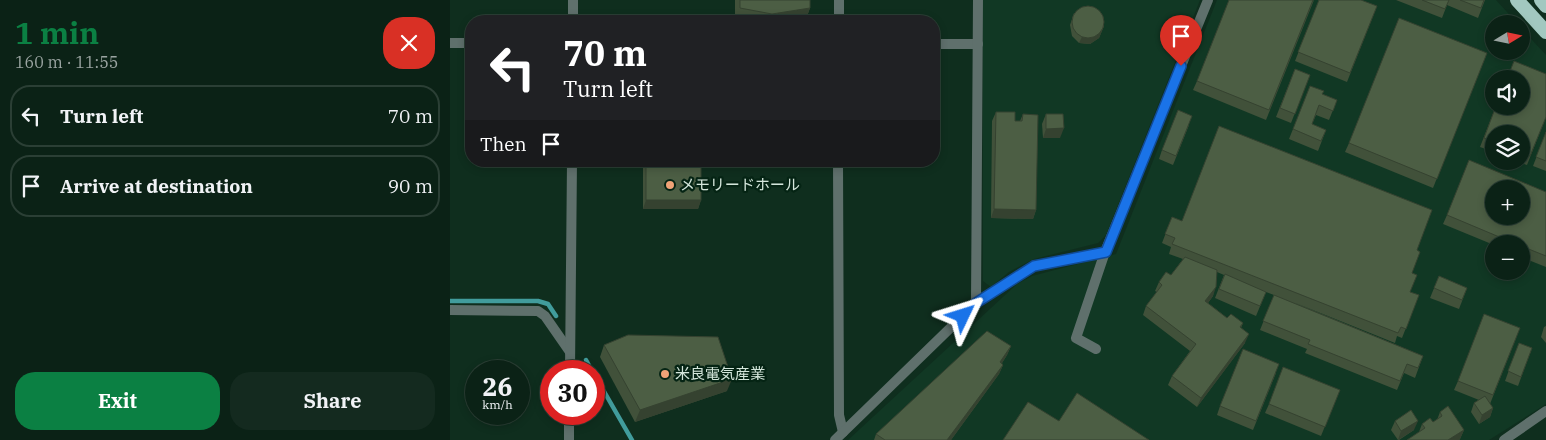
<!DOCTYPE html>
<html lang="en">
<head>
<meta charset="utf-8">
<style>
  :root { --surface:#0b2216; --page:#142a1f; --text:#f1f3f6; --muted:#9aa4a1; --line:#2b3f35; --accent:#0b8043 }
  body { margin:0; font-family:"IBM Plex Serif","Noto Sans JP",serif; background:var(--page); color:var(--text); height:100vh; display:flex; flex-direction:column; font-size:19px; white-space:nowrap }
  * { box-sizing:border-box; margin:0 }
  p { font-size:16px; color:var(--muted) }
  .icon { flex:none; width:28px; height:28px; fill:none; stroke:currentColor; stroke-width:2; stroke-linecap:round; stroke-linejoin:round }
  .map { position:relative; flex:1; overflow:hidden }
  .sheet { display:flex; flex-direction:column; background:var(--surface); width:450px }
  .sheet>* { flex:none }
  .top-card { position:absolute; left:15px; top:15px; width:475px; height:152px; border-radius:20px; box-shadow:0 2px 8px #0003,0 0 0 1px var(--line); background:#202124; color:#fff; overflow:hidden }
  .needle { width:32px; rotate:80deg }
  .fabs { position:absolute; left:1035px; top:15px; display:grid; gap:10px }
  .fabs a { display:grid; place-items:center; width:45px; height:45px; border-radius:50%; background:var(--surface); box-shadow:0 2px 8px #0003,0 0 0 1px var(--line); font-size:25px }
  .speed { position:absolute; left:15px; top:360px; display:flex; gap:10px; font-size:25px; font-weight:700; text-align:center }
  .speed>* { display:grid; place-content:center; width:65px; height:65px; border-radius:50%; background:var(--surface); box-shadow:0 2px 8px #0003,0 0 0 1px var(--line); line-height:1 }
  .speed small { font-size:12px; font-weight:400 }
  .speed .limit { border:8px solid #d22; background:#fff; color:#111 }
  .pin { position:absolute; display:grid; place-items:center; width:42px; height:42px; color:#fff; margin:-51px -21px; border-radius:50% 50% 50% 0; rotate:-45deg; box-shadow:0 0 5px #0007 }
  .pin .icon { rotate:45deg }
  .me { position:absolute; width:55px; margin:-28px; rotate:49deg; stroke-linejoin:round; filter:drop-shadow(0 0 4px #0008) }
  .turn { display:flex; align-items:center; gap:18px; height:105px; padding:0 15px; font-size:22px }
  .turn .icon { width:65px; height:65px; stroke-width:2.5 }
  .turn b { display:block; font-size:35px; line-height:42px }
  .then { display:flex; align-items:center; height:48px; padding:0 15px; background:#0003; gap:10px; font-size:19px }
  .round { display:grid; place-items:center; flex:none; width:52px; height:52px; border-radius:20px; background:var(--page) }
  .overview { display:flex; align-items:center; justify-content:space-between; height:85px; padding:0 15px }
  h1 { font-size:30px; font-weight:700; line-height:38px; color:var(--accent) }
  .action { display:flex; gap:10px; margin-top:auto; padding:10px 15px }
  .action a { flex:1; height:58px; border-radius:20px; background:var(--accent); color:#fff; font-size:20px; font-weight:700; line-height:58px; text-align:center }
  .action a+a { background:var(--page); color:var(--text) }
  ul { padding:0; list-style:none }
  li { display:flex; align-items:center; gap:15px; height:62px; margin:0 10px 8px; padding:0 5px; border:2px solid var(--line); border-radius:20px }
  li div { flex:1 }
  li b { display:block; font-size:19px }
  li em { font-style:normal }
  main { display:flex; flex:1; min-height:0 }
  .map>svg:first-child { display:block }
</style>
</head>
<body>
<main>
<section class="sheet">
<div class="overview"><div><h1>1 min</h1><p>160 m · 11:55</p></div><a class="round" style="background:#d93025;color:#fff"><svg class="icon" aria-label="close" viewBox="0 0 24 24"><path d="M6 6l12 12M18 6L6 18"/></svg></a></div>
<ul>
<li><svg class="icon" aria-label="left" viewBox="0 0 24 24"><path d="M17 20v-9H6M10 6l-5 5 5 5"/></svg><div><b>Turn left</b></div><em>70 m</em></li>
<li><svg class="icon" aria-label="arrive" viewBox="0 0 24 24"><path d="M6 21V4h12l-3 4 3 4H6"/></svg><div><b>Arrive at destination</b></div><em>90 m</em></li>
</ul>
<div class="action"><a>Exit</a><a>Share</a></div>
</section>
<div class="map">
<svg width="1096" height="440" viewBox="0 0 1096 440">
  <rect width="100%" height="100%" fill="#0f2e1e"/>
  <!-- built -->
  <g fill="#113824" fill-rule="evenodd">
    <path d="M 533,0 L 750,0 L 656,235 L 648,243 L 584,259 L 559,272 L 541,287 L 533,281 Z"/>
    <path d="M 767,0 L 1046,0 L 1068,24 L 1044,24 L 1044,51 L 1071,51 L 1071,28 L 1096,55 L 1096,404 L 1039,440 L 398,440 L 567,284 L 582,276 L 666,254 ZM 1044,79 L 1071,79 L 1071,106 L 1044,106 ZM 1044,134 L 1071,134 L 1071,161 L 1044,161 ZM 1044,189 L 1071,189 L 1071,216 L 1044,216 ZM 1044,244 L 1071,244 L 1071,271 L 1044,271 Z"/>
  </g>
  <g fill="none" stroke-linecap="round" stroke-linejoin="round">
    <!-- stream -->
    <g stroke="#419c9c" stroke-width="4.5">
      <path d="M 0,301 L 88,301 L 98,304 L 106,316"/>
      <path d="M 136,360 L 142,371"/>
      <path d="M 144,374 L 182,440"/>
    </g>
    <!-- minor -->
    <g stroke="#5f706c" stroke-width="10">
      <path d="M 123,21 L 123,0"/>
      <path d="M 389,21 L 389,0"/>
      <path d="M 0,43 L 21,43"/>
      <path d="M 484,44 L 528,44"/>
      <path d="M 388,161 L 389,415 L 393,432"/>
      <path d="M 526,303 L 528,0"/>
      <path d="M 0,310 L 88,311 L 95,316 L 120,352"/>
      <path d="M 646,349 L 626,338 L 655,252"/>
      <path d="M 120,371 L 122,161"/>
      <path d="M 119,440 L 119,414"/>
      <path d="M 385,440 L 526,303 L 584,266 L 655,252 L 758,0"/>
      <path d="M 1054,440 L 1096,411"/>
    </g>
    <!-- trunk -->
    <g stroke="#a2c8c0" stroke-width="14">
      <path d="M 1067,0 L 1096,32"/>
      <path d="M 1091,0 L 1096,6"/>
    </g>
  </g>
  <!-- wall -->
  <g fill="#41513a">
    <path d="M 285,0 L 360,0 L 360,8 L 356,19 L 344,21 L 295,21 L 285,19 Z"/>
    <path d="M 864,0 L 816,120 L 743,90 L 747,81 Z"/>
    <path d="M 869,0 L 927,6 L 897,82 L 845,61 Z"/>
    <path d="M 946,0 L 1035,0 L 1028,18 L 997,5 L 992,18 Z"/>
    <path d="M 624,13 L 654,26 L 649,38 L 640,44 L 629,43 L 622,36 L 620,25 Z"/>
    <path d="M 1037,53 L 983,188 L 895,152 L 899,143 Z"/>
    <path d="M 845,69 L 860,75 L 841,123 L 826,117 Z"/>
    <path d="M 872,94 L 887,100 L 879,120 L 866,115 L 862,124 L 876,130 L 868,151 L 839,139 L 843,129 Z"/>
    <path d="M 1046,106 L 1096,117 L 1077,165 L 1066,161 L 1071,161 L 1071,134 L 1044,134 L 1044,152 L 1030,147 Z"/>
    <path d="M 546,112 L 565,121 L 570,121 L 573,114 L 586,210 L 583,219 L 541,218 L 542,121 Z"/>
    <path d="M 596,114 L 610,138 L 593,138 L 592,124 Z"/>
    <path d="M 739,125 L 723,165 L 709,159 L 712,150 Z"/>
    <path d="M 1096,132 L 1096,171 L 1083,166 Z"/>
    <path d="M 193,161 L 251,161 L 251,200 L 248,209 L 193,209 Z"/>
    <path d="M 1096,192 L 1096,267 L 1071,257 L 1071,244 L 1044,244 L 1044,245 L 993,224 L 997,215 Z"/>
    <path d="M 722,217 L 732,221 L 967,250 L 962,273 L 960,292 L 969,295 L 952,338 L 947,336 L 945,343 L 843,302 L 973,356 L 965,378 L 954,373 L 947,390 L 855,353 L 857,349 L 810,330 L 824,295 L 816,292 L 806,316 L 765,298 L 774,275 L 767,272 L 763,296 L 758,303 L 777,318 L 793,323 L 791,328 L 795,343 L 747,407 L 718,385 L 722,376 L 740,351 L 693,315 L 696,306 L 707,292 L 705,291 L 709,282 L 721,275 L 733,259 L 719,254 L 721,247 L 712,243 Z"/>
    <path d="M 989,276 L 1017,288 L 1009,309 L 980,298 Z"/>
    <path d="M 1096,326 L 1096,343 L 1091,337 L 1094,327 Z"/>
    <path d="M 1066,338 L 1040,404 L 1043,408 L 1040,417 L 1029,424 L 1021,412 L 1024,403 L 1029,400 L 1004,390 L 1008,381 Z"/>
    <path d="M 1069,343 L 1082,348 L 1068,386 L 1055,381 Z"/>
    <path d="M 154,345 L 277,391 L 185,422 L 150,357 Z"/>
    <path d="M 561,346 L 557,355 L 552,363 L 553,365 L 549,374 L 501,440 L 424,440 L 426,434 Z"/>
    <path d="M 826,373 L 803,430 L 767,415 L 770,406 Z"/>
    <path d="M 886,399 L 871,436 L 815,413 L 819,404 Z"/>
    <path d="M 990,412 L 1014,430 L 1010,439 L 1009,440 L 957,440 L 969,432 L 972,424 L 983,422 L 987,420 Z"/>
    <path d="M 945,421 L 964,430 L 949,440 L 948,440 L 941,430 Z"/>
  </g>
  <!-- shaded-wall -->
  <g fill="#354230">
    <path d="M 360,8 L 356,19 L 344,21 L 320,21 L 322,14 Z"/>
    <path d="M 654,26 L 649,38 L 640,44 L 629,43 L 632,37 Z"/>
    <path d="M 614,128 L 610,138 L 593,138 L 596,129 Z"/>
    <path d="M 196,200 L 251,200 L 248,209 L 193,209 Z"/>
    <path d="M 544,209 L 586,210 L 583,219 L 541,218 Z"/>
    <path d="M 766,287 L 763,296 L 752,311 L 755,301 Z"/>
    <path d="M 799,334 L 795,343 L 747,407 L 751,398 Z"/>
    <path d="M 561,346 L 557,355 L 547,371 L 550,362 Z"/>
    <path d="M 553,365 L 549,374 L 501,440 L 497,440 Z"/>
    <path d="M 282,379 L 277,391 L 185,422 L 190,410 Z"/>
    <path d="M 1043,408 L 1040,417 L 1029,424 L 1032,415 Z"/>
    <path d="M 968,421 L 964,430 L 948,440 L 951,431 Z"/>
    <path d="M 1014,430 L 1010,439 L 1009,440 L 998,440 Z"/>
  </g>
  <!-- building -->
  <g fill="#4c5e44" stroke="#354230" fill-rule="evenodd">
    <path d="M 290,0 L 360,0 L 360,8 L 322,14 L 290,8 Z"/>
    <path d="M 779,0 L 863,0 L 819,110 L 747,81 Z"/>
    <path d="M 869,0 L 911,0 L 927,6 L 900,73 L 848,52 Z"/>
    <path d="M 972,0 L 999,0 L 995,9 Z"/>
    <path d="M 1010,0 L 1034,0 L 1031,8 Z"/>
    <circle cx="638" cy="22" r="16"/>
    <path d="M 949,18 L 1037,53 L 987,179 L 899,143 Z"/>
    <path d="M 1064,61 L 1096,74 L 1096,117 L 1080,156 L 1071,153 L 1071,134 L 1044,134 L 1044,142 L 1034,138 L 1046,106 L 1071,106 L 1071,79 L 1057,79 Z"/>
    <path d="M 845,69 L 860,75 L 845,114 L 830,108 Z"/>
    <path d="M 860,86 L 874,91 L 872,94 L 887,100 L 883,111 L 869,105 L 862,124 L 876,130 L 871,141 L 843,129 Z"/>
    <path d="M 728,110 L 742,116 L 726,156 L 712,150 Z"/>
    <path d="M 546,112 L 565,112 L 565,121 L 572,121 L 573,114 L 588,115 L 586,210 L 544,209 Z"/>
    <path d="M 596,114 L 613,114 L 614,128 L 596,129 Z"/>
    <path d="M 769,126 L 982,210 L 967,250 L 970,252 L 962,273 L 967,275 L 960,292 L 969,295 L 956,329 L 951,327 L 948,333 L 722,244 L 725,238 L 715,234 L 722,217 L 732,221 Z"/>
    <path d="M 1096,132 L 1096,161 L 1086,157 Z"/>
    <path d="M 1019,160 L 1096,192 L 1096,256 L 1071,246 L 1071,244 L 1066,244 L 997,215 ZM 1044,189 L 1071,189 L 1071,216 L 1044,216 Z"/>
    <rect x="196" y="161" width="55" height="39"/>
    <path d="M 735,257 L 767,270 L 766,287 L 755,301 L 777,318 L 781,314 L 793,323 L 790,327 L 799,334 L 751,398 L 722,376 L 746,344 L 696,306 L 712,285 L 709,282 L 716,272 L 721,275 Z"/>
    <path d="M 775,274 L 816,292 L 810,306 L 769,289 Z"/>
    <path d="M 989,276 L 1017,288 L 1012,300 L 984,288 Z"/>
    <path d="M 824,295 L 973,356 L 968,368 L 957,364 L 950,381 L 858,344 L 860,340 L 813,321 Z"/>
    <path d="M 1034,314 L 1070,328 L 1043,395 L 1008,381 Z"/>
    <path d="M 537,331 L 561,346 L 550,362 L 553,365 L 497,440 L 435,440 L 426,434 Z"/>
    <path d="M 178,335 L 268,337 L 282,379 L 190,410 L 154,345 Z"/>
    <path d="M 1069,343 L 1082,348 L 1071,377 L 1058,371 Z"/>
    <path d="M 793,349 L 829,364 L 806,421 L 770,406 Z"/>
    <path d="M 833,367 L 890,390 L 875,427 L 819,404 Z"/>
    <path d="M 627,393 L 699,440 L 553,440 L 578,402 L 609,421 Z"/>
    <path d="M 1035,396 L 1043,408 L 1032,415 L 1024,403 Z"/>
    <path d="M 998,406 L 1014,430 L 998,440 L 957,440 L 975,428 L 972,424 L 980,418 L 983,422 L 992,416 L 990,412 Z"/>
    <path d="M 961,410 L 968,421 L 951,431 L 945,421 Z"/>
  </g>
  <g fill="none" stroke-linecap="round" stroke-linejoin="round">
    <!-- route casing -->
    <g stroke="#114b97" stroke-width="12">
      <path id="route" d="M 513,316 L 526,303 L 584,266 L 656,252 L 731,66"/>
    </g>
    <!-- route -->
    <use href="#route" stroke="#1a73e8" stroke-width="9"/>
  </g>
  <!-- markers -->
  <g fill="#efa377" stroke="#052414" stroke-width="2">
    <circle cx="220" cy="185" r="5"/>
    <circle cx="215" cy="374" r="5"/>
  </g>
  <g text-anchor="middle" stroke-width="4.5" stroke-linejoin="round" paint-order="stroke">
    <!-- poi labels -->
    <g font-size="15" fill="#d4e6db" stroke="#052414" text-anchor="start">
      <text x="230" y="190">メモリードホール</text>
      <text x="225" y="379">米良電気産業</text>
    </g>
  </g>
</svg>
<div class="fabs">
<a><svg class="needle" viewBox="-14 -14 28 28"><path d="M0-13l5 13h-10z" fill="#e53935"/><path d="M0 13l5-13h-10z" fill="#9aa4a1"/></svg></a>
<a><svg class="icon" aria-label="sound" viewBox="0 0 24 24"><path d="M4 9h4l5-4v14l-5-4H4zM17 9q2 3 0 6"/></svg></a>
<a><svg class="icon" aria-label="layers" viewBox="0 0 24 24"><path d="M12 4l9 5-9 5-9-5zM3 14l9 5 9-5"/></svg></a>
<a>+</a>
<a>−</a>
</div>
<div class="speed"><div>26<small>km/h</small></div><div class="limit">30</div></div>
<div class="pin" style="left:731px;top:66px;background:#d93025"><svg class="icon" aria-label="arrive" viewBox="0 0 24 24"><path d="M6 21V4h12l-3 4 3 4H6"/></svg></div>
<svg class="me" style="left:513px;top:316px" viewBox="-20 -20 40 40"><path d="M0-17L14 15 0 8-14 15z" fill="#1a73e8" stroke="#fff" stroke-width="4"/></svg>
<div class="top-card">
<div class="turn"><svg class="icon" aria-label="left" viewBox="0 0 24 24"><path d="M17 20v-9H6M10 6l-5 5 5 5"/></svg><div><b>70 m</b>Turn left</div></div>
<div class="then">Then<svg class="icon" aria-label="arrive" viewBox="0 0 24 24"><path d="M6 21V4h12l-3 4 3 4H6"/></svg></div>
</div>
</div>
</main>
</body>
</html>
